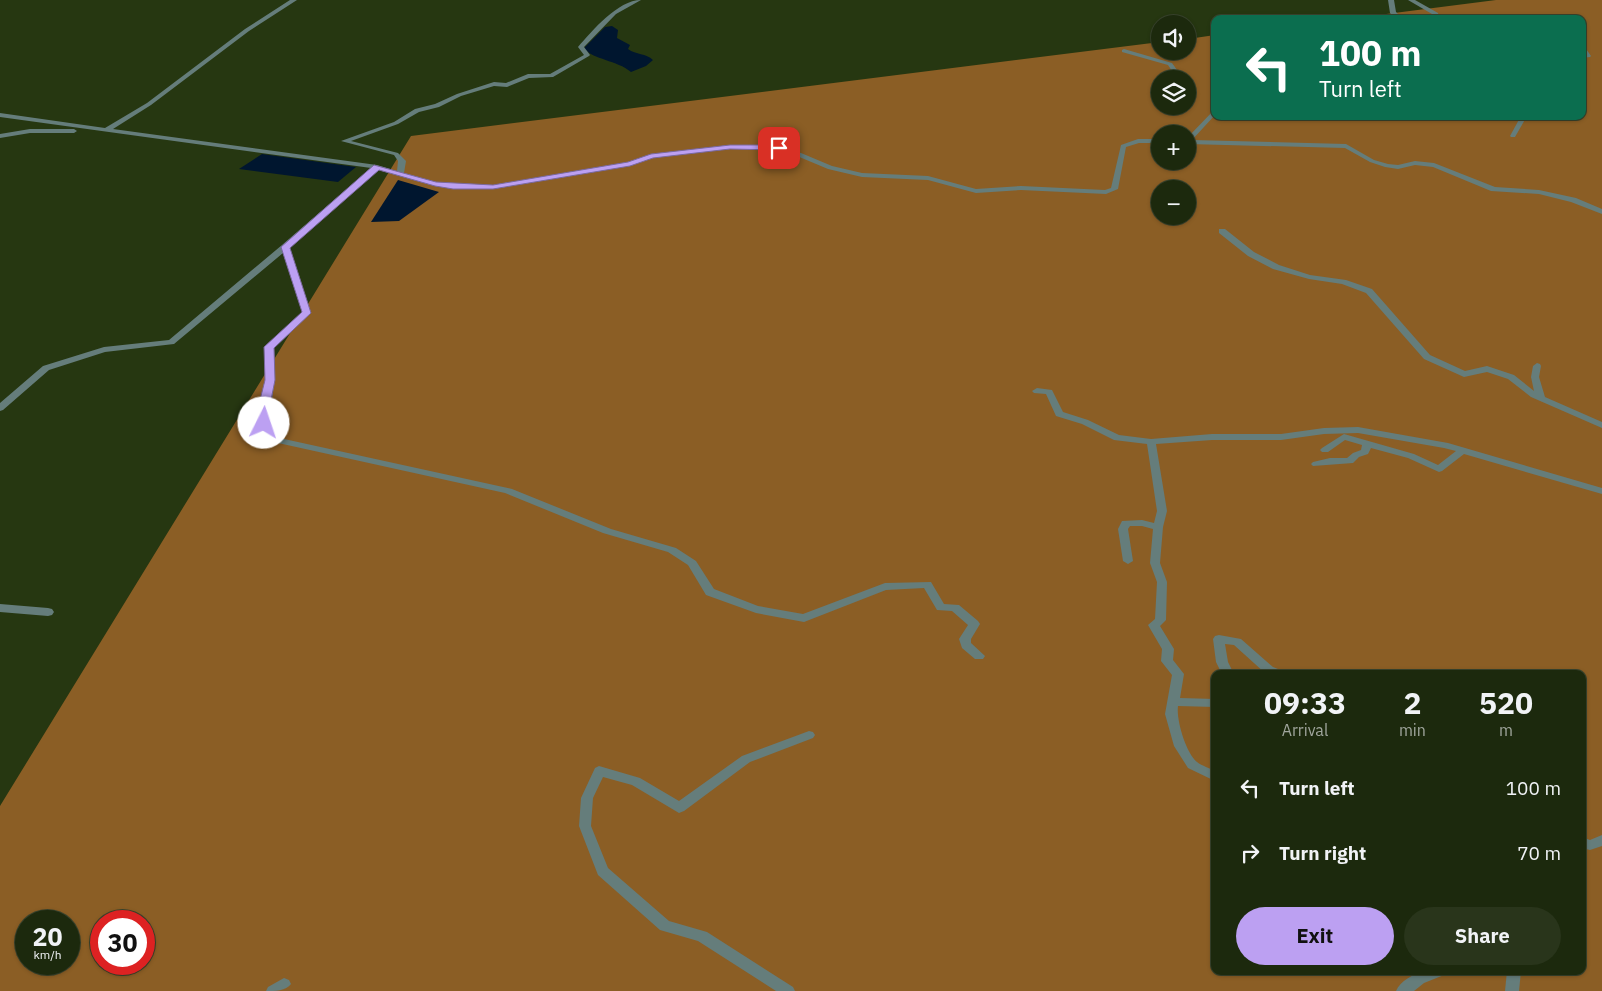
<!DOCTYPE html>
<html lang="en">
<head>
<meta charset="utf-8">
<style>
  :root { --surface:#1c290d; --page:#29351b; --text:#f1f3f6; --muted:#a0a69d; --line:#3a452e; --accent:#bca0f2 }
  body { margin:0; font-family:"IBM Plex Sans",sans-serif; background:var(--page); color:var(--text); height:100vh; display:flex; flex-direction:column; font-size:19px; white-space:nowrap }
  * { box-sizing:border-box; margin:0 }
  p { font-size:16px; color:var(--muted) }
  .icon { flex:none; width:28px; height:28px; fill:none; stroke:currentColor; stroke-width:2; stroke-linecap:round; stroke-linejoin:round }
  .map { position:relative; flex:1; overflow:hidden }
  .side { position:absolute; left:1211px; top:670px; width:375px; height:305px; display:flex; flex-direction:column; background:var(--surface); border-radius:10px; box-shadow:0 1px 4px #0004,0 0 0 1px var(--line) }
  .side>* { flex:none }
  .hud { position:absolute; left:1211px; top:15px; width:375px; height:105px; border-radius:10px; box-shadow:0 1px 4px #0004,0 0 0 1px var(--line); background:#0b6e4f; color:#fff; overflow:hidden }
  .controls { position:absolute; left:1151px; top:15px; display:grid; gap:10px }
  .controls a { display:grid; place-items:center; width:45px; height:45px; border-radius:50%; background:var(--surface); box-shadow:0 1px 4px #0004,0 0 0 1px var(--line); font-size:25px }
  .speed { position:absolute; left:15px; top:910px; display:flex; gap:10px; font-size:25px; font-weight:700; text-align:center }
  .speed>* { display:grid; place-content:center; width:65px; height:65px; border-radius:50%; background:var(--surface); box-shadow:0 1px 4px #0004,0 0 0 1px var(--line); line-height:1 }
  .speed small { font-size:12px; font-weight:400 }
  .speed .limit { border:8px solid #d22; background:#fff; color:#111 }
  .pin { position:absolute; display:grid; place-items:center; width:42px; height:42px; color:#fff; margin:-21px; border-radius:10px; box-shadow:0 2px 8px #0006 }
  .me { position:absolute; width:55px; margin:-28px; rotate:4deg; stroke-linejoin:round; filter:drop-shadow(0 0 4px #0008) }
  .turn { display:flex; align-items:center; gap:18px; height:105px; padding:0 25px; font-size:22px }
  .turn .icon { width:65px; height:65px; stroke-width:2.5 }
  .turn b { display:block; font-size:35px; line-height:42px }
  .eta { display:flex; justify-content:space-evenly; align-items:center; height:85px; text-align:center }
  .eta b { font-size:30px; font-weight:700; line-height:35px }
  .action { display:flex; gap:10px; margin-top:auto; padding:10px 25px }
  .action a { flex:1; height:58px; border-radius:30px; background:var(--accent); color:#111; font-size:20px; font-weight:700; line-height:58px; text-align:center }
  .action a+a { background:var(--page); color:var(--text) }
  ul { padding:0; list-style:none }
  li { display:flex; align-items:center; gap:15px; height:65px; padding:0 25px }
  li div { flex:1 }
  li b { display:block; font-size:19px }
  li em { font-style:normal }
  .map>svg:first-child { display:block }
</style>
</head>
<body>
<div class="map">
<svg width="1602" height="991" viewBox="0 0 1602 991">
  <rect width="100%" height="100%" fill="#263711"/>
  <!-- forest -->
  <path fill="#8b5e25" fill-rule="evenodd" d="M 1496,0 L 1602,0 L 1602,991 L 0,991 L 0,806 L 411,136 L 1160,42 L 1160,51 L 1188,51 L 1188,39 L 1215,35 L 1215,116 L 1582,116 L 1582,19 L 1347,19 ZM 1160,79 L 1188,79 L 1188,106 L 1160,106 ZM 1160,134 L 1188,134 L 1188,161 L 1160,161 ZM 1160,189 L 1188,189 L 1188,216 L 1160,216 ZM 1215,674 L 1582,674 L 1582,971 L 1215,971 ZM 26,921 L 69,921 L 69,964 L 26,964 ZM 101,921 L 144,921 L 144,964 L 101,964 Z"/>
  <!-- water -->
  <g fill="#00162f">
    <path d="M 612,26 L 618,30 L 617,38 L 630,45 L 628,49 C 636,55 646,53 653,60 L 646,66 L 631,72 C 617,60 593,60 584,48 L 605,27 Z"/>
    <path d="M 262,154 L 356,167 L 338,182 L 239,169 Z"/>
    <path d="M 398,180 L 439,192 L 399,221 L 371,222 Z"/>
  </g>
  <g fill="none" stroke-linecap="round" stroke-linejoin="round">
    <!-- street -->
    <g fill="#657d7b" fill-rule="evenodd">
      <path d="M 290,0 L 297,0 L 249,31 L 151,105 L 113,129 L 377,165 L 397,171 L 398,161 L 394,155 L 341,141 L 394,122 L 415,109 L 435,104 L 457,94 L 494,82 L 506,83 L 528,74 L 550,74 L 584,55 L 578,47 C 592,31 618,0 641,0 L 616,14 L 584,47 L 590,55 L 589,56 L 553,77 L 529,78 L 507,87 L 494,86 L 461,96 L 439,107 L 419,112 L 398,124 L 351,141 L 398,153 L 406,161 L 404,173 L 436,182 L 453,185 L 493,185 L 628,162 L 651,154 L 730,145 L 768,145 L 801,153 L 832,166 L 862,173 L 928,176 L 976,189 L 1021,186 L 1105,190 L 1111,188 L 1121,145 L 1138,139 L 1160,139 L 1160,143 L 1139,143 L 1126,147 L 1118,189 L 1106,194 L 1021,190 L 976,193 L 928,180 L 862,177 L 828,169 L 797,156 L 768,149 L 730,149 L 652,158 L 630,166 L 493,189 L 453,189 L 435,186 L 378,170 L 289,248 L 311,313 L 273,348 L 275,376 L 270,415 L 272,435 L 275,437 L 512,489 L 611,529 L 676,548 L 696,561 L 714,589 L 758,606 L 803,614 L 885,583 L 931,582 L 944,604 L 959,605 L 978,621 L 980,624 L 971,639 L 971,643 L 985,656 L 983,659 L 975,659 L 962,648 L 959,639 L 968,625 L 952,611 L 937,610 L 924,588 L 886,590 L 804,622 L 756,613 L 706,595 L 688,565 L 668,552 L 603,533 L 505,493 L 269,441 L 262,436 L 261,415 L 266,376 L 265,347 L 303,312 L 283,253 L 174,344 L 105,352 L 49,370 L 3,410 L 0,411 L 0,403 L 43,366 L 104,347 L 169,340 L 282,245 L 371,168 L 0,117 L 0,113 L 105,128 L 147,103 L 245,29 Z"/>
      <path d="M 1388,0 L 1394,0 L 1396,12 L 1403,19 L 1396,19 L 1390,13 Z"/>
      <path d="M 1408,0 L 1415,0 L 1438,13 L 1439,16 L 1423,19 L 1424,15 L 1432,14 Z"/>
      <path d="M 1582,43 L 1591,56 L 1590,57 L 1582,58 L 1582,54 L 1584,54 Z"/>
      <path d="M 1124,49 L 1172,63 L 1177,70 L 1172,71 L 1168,65 L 1122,52 L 1122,50 Z"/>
      <path d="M 1215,109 L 1215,115 L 1192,140 L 1346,144 L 1374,160 L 1388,164 L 1398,165 L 1415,161 L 1434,163 L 1495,187 L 1539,190 L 1576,198 L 1602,209 L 1602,214 L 1571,202 L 1539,194 L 1491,191 L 1433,167 L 1415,165 L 1398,169 L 1385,167 L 1370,162 L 1345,148 L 1188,144 L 1188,137 Z"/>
      <path d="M 1521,116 L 1527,116 L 1515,137 L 1511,137 L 1510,136 Z"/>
      <path d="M 30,129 L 74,129 L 77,131 L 74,133 L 30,133 L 0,138 L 0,134 Z"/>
      <path d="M 1219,229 L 1225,229 L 1254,252 L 1279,265 L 1310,275 L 1346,280 L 1372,289 L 1430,355 L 1465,371 L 1487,366 L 1514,375 L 1534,391 L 1531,377 L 1533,366 L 1537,363 L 1540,364 L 1541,366 L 1539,377 L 1545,397 L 1602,422 L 1602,428 L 1531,397 L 1508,379 L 1487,372 L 1464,377 L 1424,359 L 1366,293 L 1342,284 L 1309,279 L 1273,269 L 1248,256 L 1219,233 Z"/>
      <path d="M 1037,388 L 1052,390 L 1063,412 L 1088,420 L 1119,435 L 1151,439 L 1212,434 L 1281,434 L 1324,428 L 1358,427 L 1448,443 L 1602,488 L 1602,494 L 1464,454 L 1442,471 L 1439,472 L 1408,458 L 1371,448 L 1368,454 L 1359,457 L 1353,463 L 1313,466 L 1311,464 L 1313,462 L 1330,458 L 1347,458 L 1353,453 L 1361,450 L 1362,445 L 1345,440 L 1328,452 L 1322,452 L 1320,450 L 1322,448 L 1344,434 L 1414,454 L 1438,465 L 1456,451 L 1444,448 L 1358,433 L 1324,434 L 1281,440 L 1212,440 L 1156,444 L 1167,511 L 1163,527 L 1160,563 L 1167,582 L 1166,620 L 1160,626 L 1174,649 L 1173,660 L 1184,674 L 1180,698 L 1215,699 L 1215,707 L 1178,706 C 1176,720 1186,753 1197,762 C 1202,766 1210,768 1215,771 L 1215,781 L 1188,768 L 1174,746 L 1165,714 L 1172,675 L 1161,661 L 1162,649 L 1148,625 L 1155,619 L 1157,582 L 1150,563 L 1153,529 L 1142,526 L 1130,526 L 1128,529 L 1133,561 L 1128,564 L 1123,561 L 1118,529 L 1122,521 L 1142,520 L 1154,523 L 1157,511 L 1147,444 L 1114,440 L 1082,424 L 1056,416 L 1046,394 L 1034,393 L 1032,391 Z"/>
      <path d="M 0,604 L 48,608 L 52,609 L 54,612 L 52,615 L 48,616 L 0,612 Z"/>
      <path d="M 1219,635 L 1241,639 L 1273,667 L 1283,671 L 1285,674 L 1265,673 L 1234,645 L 1225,644 L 1228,662 L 1234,674 L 1222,674 L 1216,662 L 1213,639 L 1215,636 Z"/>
      <path d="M 809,731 L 813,732 L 815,735 L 813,738 L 750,762 L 684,811 L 679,813 L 632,785 L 603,777 L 593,798 L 591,826 L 608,868 L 669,921 L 707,932 L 793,987 L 795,991 L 776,991 L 698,941 L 660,930 L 598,875 L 579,826 L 581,798 L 595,768 L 599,766 L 640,778 L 679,801 L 742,756 Z"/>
      <path d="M 1602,835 L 1602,846 L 1590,850 L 1582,848 L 1582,837 L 1590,840 Z"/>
      <path d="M 1422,971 L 1446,971 L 1444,975 L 1424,983 L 1414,991 L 1396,991 C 1400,981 1413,975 1422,971 Z"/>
      <path d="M 1507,971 L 1521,971 L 1519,991 L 1505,991 Z"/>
      <path d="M 284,978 L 289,980 L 291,984 C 286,991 275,991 266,991 L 268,987 Z"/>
    </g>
  </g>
  <!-- route -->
  <path fill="#bca0f2" stroke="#7a689d" d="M 730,145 L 779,145 L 783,148 L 779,150 L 730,149 L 653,158 L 630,166 L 493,189 L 453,189 L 435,186 L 379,170 L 290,248 L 311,313 L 274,348 L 275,380 L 271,400 L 270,423 L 264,426 L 259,423 L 260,400 L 265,380 L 264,347 L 302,312 L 281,247 L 374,165 L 436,182 L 493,185 L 628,162 L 651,154 Z"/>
</svg>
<div class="controls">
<a><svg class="icon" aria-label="sound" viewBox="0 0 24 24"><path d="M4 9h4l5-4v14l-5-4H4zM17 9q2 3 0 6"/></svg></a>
<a><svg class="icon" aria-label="layers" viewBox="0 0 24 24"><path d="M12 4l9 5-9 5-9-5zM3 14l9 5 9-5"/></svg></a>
<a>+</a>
<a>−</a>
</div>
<div class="speed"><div>20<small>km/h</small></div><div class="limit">30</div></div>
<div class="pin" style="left:779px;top:148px;background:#d93025"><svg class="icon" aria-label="arrive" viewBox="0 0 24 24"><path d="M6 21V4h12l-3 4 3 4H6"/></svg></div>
<svg class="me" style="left:264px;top:423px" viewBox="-20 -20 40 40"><circle r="19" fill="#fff"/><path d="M0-13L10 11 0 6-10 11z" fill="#bca0f2"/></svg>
<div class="hud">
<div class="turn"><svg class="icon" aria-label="left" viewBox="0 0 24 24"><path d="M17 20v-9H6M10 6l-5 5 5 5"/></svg><div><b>100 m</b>Turn left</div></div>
</div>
<section class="side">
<div class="eta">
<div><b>09:33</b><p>Arrival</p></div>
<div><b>2</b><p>min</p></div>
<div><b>520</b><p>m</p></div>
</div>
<ul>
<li><svg class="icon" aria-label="left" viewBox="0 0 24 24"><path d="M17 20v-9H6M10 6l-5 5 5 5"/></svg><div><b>Turn left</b></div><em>100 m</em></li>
<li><svg class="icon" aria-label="right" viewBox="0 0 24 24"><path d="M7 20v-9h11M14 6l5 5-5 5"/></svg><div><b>Turn right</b></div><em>70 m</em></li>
</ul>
<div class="action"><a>Exit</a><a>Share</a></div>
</section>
</div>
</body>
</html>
